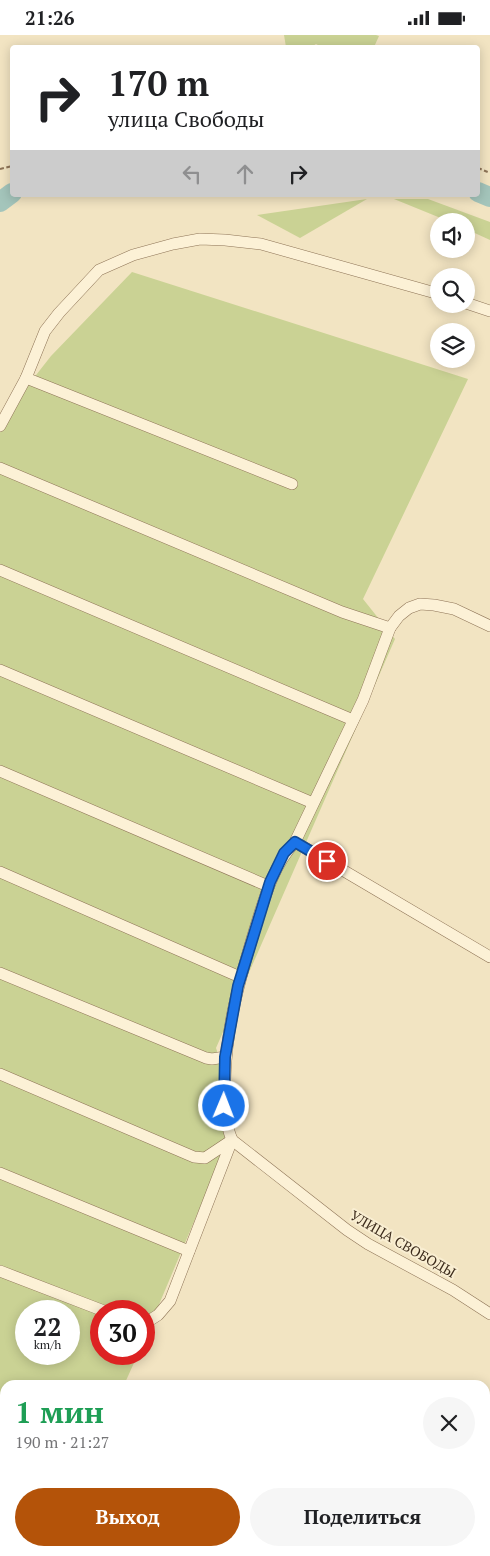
<!DOCTYPE html>
<html lang="ru">
<head>
<meta charset="utf-8">
<style>
  :root { --surface:#fff; --page:#f6f6f6; --text:#202124; --muted:#757577; --accent:#b45309 }
  body { margin:0; font-family:"PT Serif",serif; background:var(--page); color:var(--text); height:100vh; display:flex; flex-direction:column; font-size:19px; white-space:nowrap }
  * { box-sizing:border-box; margin:0 }
  p { font-size:16px; color:var(--muted) }
  .icon { flex:none; width:28px; height:28px; fill:none; stroke:currentColor; stroke-width:2; stroke-linecap:round; stroke-linejoin:round }
  .map { position:relative; flex:1; overflow:hidden }
  .sheet { position:absolute; left:0px; top:1345px; width:490px; height:176px; display:flex; flex-direction:column; background:var(--surface); border-radius:15px 15px 0 0; box-shadow:0 2px 12px #0003 }
  .sheet>* { flex:none }
  .hud { position:absolute; left:10px; top:10px; width:470px; height:152px; border-radius:5px; box-shadow:0 2px 12px #0003; background:#fff; color:var(--text); overflow:hidden }
  .buttons { position:absolute; left:430px; top:178px; display:grid; gap:10px }
  .buttons a { display:grid; place-items:center; width:45px; height:45px; border-radius:50%; background:var(--surface); box-shadow:0 2px 12px #0003; font-size:25px }
  .speed { position:absolute; left:15px; top:1265px; display:flex; gap:10px; font-size:25px; font-weight:700; text-align:center }
  .speed>* { display:grid; place-content:center; width:65px; height:65px; border-radius:50%; background:var(--surface); box-shadow:0 2px 12px #0003; line-height:1 }
  .speed small { font-size:12px; font-weight:400 }
  .speed .limit { border:8px solid #d22; background:#fff; color:#111 }
  .pin { position:absolute; display:grid; place-items:center; width:42px; height:42px; color:#fff; margin:-21px; border:2px solid #fff; border-radius:50%; box-shadow:0 1px 5px #0007 }
  .me { position:absolute; width:55px; margin:-28px; rotate:1deg; stroke-linejoin:round; filter:drop-shadow(0 0 4px #0008) }
  .turn { display:flex; align-items:center; gap:18px; height:105px; padding:0 15px; font-size:22px }
  .turn .icon { width:65px; height:65px; stroke-width:2.5 }
  .turn b { display:block; font-size:35px; line-height:42px }
  .lanes { display:flex; align-items:center; height:48px; padding:0 15px; background:#0003; justify-content:center; gap:25px; direction:ltr }
  .lanes .off { opacity:.35 }
  .round { display:grid; place-items:center; flex:none; width:52px; height:52px; border-radius:26px; background:var(--page) }
  .headline { display:flex; align-items:center; justify-content:space-between; height:85px; padding:0 15px }
  h1 { font-size:30px; font-weight:600; line-height:38px; color:#1e9e55 }
  .primary-button { display:flex; gap:10px; margin-top:auto; padding:10px 15px }
  .primary-button a { flex:1; height:58px; border-radius:30px; background:var(--accent); color:#fff; font-size:20px; font-weight:600; line-height:58px; text-align:center }
  .primary-button a+a { background:var(--page); color:var(--text) }
  .status { display:flex; justify-content:space-between; align-items:center; height:35px; padding:0 25px; background:var(--surface); direction:ltr }
  .status svg { height:14px; fill:currentColor }
  .map>svg:first-child { display:block }
</style>
</head>
<body>
<div class="status"><b>21:26</b><svg viewBox="0 0 49 12"><path d="M0 12V9h3v3zM5 12V6h3v6zM10 12V3h3v9zM15 12V0h3v12zM26 1h20v11H26zM47 4h2v5h-2z"/></svg></div>
<div class="map">
<svg width="490" height="1521" viewBox="0 0 490 1521">
  <rect width="100%" height="100%" fill="#f2e4c2"/>
  <!-- green -->
  <g fill="#cad294" fill-rule="evenodd">
    <path d="M 284,0 L 376,0 L 379,1 L 374,12 L 322,12 L 316,9 L 311,12 L 286,12 Z"/>
    <path d="M 367,164 L 300,203 L 257,180 Z"/>
    <path d="M 394,164 L 428,164 L 490,187 L 490,205 L 466,194 L 466,186 L 448,186 Z"/>
    <path d="M 132,237 L 468,344 L 363,564 L 395,604 L 216,1013 L 239,1080 L 144,1305 L 144,1276 L 101,1276 L 101,1319 L 138,1319 L 124,1350 L 5,1350 L 5,1362 L 0,1360 L 0,386 L 51,321 ZM 26,1276 L 69,1276 L 69,1319 L 26,1319 Z"/>
    <path d="M 5,1454 L 5,1516 L 236,1516 L 253,1521 L 0,1521 L 0,1455 Z"/>
  </g>
  <g fill="none" stroke-linecap="round" stroke-linejoin="round">
    <!-- river -->
    <g stroke="#a4c5bb" stroke-width="20">
      <path d="M 478,157 L 490,162"/>
      <path d="M 0,167 L 12,158"/>
      <path d="M 0,1445 L 5,1445"/>
      <path d="M 133,1516 L 140,1521"/>
    </g>
    <!-- minor casing -->
    <g stroke="#8e7457" stroke-width="12">
      <g id="minor">
        <path d="M 466,268 L 490,276"/>
        <path d="M 26,343 L 292,449"/>
        <path d="M 0,391 L 26,343 L 45,296 L 59,278 L 99,235 L 133,220 L 173,209 L 200,204 L 225,205 L 261,209 L 439,259"/>
        <path d="M 0,433 L 342,577 L 390,593"/>
        <path d="M 0,535 L 353,685"/>
        <path d="M 0,635 L 313,768"/>
        <path d="M 0,736 L 268,851"/>
        <path d="M 295,807 L 490,922"/>
        <path d="M 0,837 L 240,942"/>
        <path d="M 0,938 L 206,1023 L 212,1024 L 225,1022"/>
        <path d="M 0,1039 L 194,1122 L 205,1123 L 232,1105"/>
        <path d="M 232,1105 L 347,1195 L 368,1209 L 453,1255 L 490,1279"/>
        <path d="M 0,1138 L 189,1216"/>
        <path d="M 0,1236 L 104,1276"/>
        <path d="M 144,1289 L 158,1280 L 170,1266 L 232,1105 C 224,1085 224,1067 225,1045 C 226,993 239,947 254,897 C 264,865 272,832 295,807 L 363,665 L 390,593 L 399,581 L 409,573 L 420,569 L 434,570 L 454,574 L 490,591"/>
      </g>
    </g>
    <!-- path -->
    <g stroke="#8e7457" stroke-width="2" stroke-dasharray="4 2.5" stroke-linecap="butt">
      <path d="M 478,133 L 490,138"/>
      <path d="M 0,134 L 12,131"/>
    </g>
    <!-- minor -->
    <use href="#minor" stroke="#fcf1d6" stroke-width="11"/>
  </g>
  <g fill="none" stroke-linecap="round" stroke-linejoin="round">
    <!-- route casing -->
    <g stroke="#114b97" stroke-width="12">
      <path id="route" d="M 224,1071 L 225,1022 L 238,951 L 270,847 L 284,818 L 295,807 L 327,826"/>
    </g>
    <!-- route -->
    <use href="#route" stroke="#1a73e8" stroke-width="9"/>
  </g>
  <g text-anchor="middle" stroke-width="4" stroke-linejoin="round" paint-order="stroke">
    <!-- street labels -->
    <g font-size="14" fill="#3d2c1c" stroke="#f9eed2">
      <text transform="translate(403 1209) rotate(30)" y="5">УЛИЦА СВОБОДЫ</text>
    </g>
  </g>
</svg>
<div class="buttons">
<a><svg class="icon" aria-label="sound" viewBox="0 0 24 24"><path d="M4 9h4l5-4v14l-5-4H4zM17 9q2 3 0 6"/></svg></a>
<a><svg class="icon" aria-label="search" viewBox="0 0 24 24"><circle cx="10" cy="10" r="6"/><path d="M15 15l6 6"/></svg></a>
<a><svg class="icon" aria-label="layers" viewBox="0 0 24 24"><path d="M12 4l9 5-9 5-9-5zM3 14l9 5 9-5"/></svg></a>
</div>
<div class="speed"><div>22<small>km/h</small></div><div class="limit">30</div></div>
<div class="pin" style="left:327px;top:826px;background:#d93025"><svg class="icon" aria-label="arrive" viewBox="0 0 24 24"><path d="M6 21V4h12l-3 4 3 4H6"/></svg></div>
<svg class="me" style="left:224px;top:1071px" viewBox="-20 -20 40 40"><circle r="17" fill="#1a73e8" stroke="#fff" stroke-width="3"/><path d="M0-11L8 9 0 5-8 9z" fill="#fff"/></svg>
<div class="hud">
<div class="turn"><svg class="icon" aria-label="right" viewBox="0 0 24 24"><path d="M7 20v-9h11M14 6l5 5-5 5"/></svg><div><b>170 m</b>улица Свободы</div></div>
<div class="lanes"><svg class="icon off" aria-label="left" viewBox="0 0 24 24"><path d="M17 20v-9H6M10 6l-5 5 5 5"/></svg><svg class="icon off" aria-label="ahead" viewBox="0 0 24 24"><path d="M12 20V5M6 11l6-6 6 6"/></svg><svg class="icon" aria-label="right" viewBox="0 0 24 24"><path d="M7 20v-9h11M14 6l5 5-5 5"/></svg></div>
</div>
<section class="sheet">
<div class="headline"><div><h1>1 мин</h1><p>190 m · 21:27</p></div><a class="round"><svg class="icon" aria-label="close" viewBox="0 0 24 24"><path d="M6 6l12 12M18 6L6 18"/></svg></a></div>
<div class="primary-button"><a>Выход</a><a>Поделиться</a></div>
</section>
</div>
</body>
</html>
